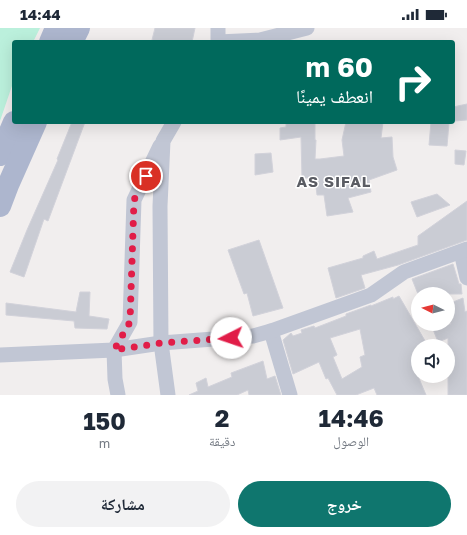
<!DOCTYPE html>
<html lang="ar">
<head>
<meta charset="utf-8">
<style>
  :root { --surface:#fff; --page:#f2f2f3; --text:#1f2937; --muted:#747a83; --accent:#0f766e }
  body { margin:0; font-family:"Golos Text","Noto Naskh Arabic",sans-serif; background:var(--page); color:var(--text); direction:rtl; height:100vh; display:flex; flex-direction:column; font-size:15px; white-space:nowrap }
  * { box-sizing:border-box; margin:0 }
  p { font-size:13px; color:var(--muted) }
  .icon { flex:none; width:22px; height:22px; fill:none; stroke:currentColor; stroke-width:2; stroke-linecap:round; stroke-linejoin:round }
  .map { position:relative; height:367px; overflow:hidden; direction:ltr }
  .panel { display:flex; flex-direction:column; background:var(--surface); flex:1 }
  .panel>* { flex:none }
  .top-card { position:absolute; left:12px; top:12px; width:443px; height:84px; border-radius:4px; box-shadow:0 4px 16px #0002; direction:rtl; background:#00695c; color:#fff; overflow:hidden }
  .needle { width:26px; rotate:276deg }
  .controls { position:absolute; left:411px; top:259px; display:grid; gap:8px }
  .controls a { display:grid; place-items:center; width:44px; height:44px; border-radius:50%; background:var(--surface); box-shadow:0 4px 16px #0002; font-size:20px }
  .pin { position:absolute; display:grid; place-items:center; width:34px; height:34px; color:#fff; margin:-17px; border:2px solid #fff; border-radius:50%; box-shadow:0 1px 4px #0007 }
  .me { position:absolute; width:44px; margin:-22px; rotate:266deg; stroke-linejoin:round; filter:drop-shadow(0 0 3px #0008) }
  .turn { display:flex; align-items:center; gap:14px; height:84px; padding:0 16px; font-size:18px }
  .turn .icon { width:52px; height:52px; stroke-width:2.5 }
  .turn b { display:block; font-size:28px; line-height:34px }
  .eta { display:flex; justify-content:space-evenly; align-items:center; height:68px; text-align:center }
  .eta b { font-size:24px; font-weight:700; line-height:28px }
  .button { display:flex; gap:8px; margin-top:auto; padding:8px 16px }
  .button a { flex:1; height:46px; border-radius:24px; background:var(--accent); color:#fff; font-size:16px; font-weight:700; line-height:46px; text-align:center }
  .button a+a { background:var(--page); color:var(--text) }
  .status { display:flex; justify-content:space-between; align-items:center; height:28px; padding:0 20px; background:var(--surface); direction:ltr }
  .status svg { height:11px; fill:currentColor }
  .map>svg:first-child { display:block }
</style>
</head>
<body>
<div class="status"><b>14:44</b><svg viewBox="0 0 49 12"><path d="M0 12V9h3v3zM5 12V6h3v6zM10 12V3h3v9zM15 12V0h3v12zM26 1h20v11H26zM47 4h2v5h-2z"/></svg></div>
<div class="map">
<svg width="467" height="367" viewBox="0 0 467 367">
  <rect width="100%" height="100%" fill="#f1eeee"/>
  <!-- green -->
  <path fill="#bbf0dc" d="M 0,0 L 40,0 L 33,14 L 14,14 L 14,52 L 0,93 Z"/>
  <!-- building -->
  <g fill="#caccd4" stroke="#d2d2da" fill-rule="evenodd">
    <path d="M 155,0 L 195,0 L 192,14 L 161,14 L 152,12 Z"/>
    <path d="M 467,76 L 467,92 L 454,93 L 453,79 Z"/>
    <path d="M 72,94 L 85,94 L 48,193 L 44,191 L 24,249 L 10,244 L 27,202 L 58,132 L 57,131 Z"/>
    <path d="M 286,94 L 315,94 L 315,112 L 316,112 L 315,131 L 320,131 L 344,128 L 342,112 L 346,94 L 383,94 L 381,110 L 392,109 L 393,129 L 397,142 L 369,152 L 371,164 L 348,170 L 353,184 L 327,188 L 324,167 L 317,167 L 315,150 L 302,150 L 301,109 L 280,112 L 280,100 L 286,99 Z"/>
    <path d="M 431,94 L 449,95 L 447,118 L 429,117 Z"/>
    <path d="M 455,122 L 466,123 L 464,137 L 455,136 Z"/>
    <path d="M 271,125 L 273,144 L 255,147 L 255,126 Z"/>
    <path d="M 437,166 L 450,177 L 417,189 L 411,174 Z"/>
    <path d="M 467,173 L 467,212 L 398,237 L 361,247 L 365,260 L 336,270 L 328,240 L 363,230 L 363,228 L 374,223 L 377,231 L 418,217 L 418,208 Z"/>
    <path d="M 259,212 L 283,280 L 253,288 L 247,265 L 244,266 L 228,222 Z"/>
    <path d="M 453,236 L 459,256 L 461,256 L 462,266 L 418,266 L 412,251 Z"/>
    <path d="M 80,264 L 90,264 L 89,288 L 109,291 L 107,301 L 75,300 L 74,293 L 6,287 L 6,275 L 76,284 Z"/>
    <path d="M 399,268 L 428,318 L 418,318 L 418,348 L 426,367 L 377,367 L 374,360 L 356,367 L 337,367 L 328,350 L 326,351 L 319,334 L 293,346 L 283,312 L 291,305 L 293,308 L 302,305 L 301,302 L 314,298 L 315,300 L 346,288 L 346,286 L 371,277 L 371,278 L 393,269 L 393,271 ZM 360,301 L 365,327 L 360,329 L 362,339 L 342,351 L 333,329 L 337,327 L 330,310 Z"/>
    <path d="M 463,270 L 465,284 L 467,283 L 467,367 L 448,367 L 448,310 L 438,314 L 431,296 L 451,296 L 448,288 L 448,276 Z"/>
    <path d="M 263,333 L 267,351 L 275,348 L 281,367 L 249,367 L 248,362 L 237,367 L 189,367 L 198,363 L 196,355 L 206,350 L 208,359 L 232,349 L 231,345 Z"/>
  </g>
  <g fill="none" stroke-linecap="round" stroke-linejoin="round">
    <!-- minor -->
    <g stroke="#c1c6d4" stroke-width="15">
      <path d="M 218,14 L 260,12 L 307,0"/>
      <path d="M 218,14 L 218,0"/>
      <path d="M 461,224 L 467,250"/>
      <path d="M 271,303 L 290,367"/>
      <path d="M 0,327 L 114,322 L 161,315 L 253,308 L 271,303 L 371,267 L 404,244 L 467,221"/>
      <path d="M 118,367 L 115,351 L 114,322 L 130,294 L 134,172 L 160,118"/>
      <path d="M 168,367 L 161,315 L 160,178 L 163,113 L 174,94"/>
    </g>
    <!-- primary -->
    <g stroke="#adb6ce" stroke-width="22">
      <path d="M 50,14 L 56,0"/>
      <path d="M 72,14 L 79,0"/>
      <path d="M 0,127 L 14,94"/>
      <path d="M 0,178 L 8,157 L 36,94"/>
    </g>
  </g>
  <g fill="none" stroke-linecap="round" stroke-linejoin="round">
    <!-- route -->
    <path stroke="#e11d48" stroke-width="7" stroke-dasharray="0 12.6" d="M 146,148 L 134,172 L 130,294 L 114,322 L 161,315 L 231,310"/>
  </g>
  <g text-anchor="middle" stroke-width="3" stroke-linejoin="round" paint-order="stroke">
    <!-- district labels -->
    <g font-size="15" font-weight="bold" letter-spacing="1" fill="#5a5c63" stroke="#fff">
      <text x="334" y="159">AS SIFAL</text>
    </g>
  </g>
</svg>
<div class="controls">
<a><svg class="needle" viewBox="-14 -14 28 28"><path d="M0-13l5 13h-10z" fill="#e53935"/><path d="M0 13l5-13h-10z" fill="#747a83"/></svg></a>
<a><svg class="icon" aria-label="sound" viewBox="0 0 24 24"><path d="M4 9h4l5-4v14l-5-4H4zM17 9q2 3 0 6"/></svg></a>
</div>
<div class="pin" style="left:146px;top:148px;background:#d93025"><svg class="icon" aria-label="arrive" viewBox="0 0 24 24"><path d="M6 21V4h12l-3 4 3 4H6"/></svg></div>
<svg class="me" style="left:231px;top:310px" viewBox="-20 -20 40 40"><circle r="19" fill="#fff"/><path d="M0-13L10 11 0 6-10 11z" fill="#e11d48"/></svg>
<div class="top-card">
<div class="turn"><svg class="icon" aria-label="right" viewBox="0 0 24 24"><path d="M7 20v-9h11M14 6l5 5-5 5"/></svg><div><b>60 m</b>انعطف يمينًا</div></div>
</div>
</div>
<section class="panel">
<div class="eta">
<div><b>14:46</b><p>الوصول</p></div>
<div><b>2</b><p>دقيقة</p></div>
<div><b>150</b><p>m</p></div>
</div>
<div class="button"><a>خروج</a><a>مشاركة</a></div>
</section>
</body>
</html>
